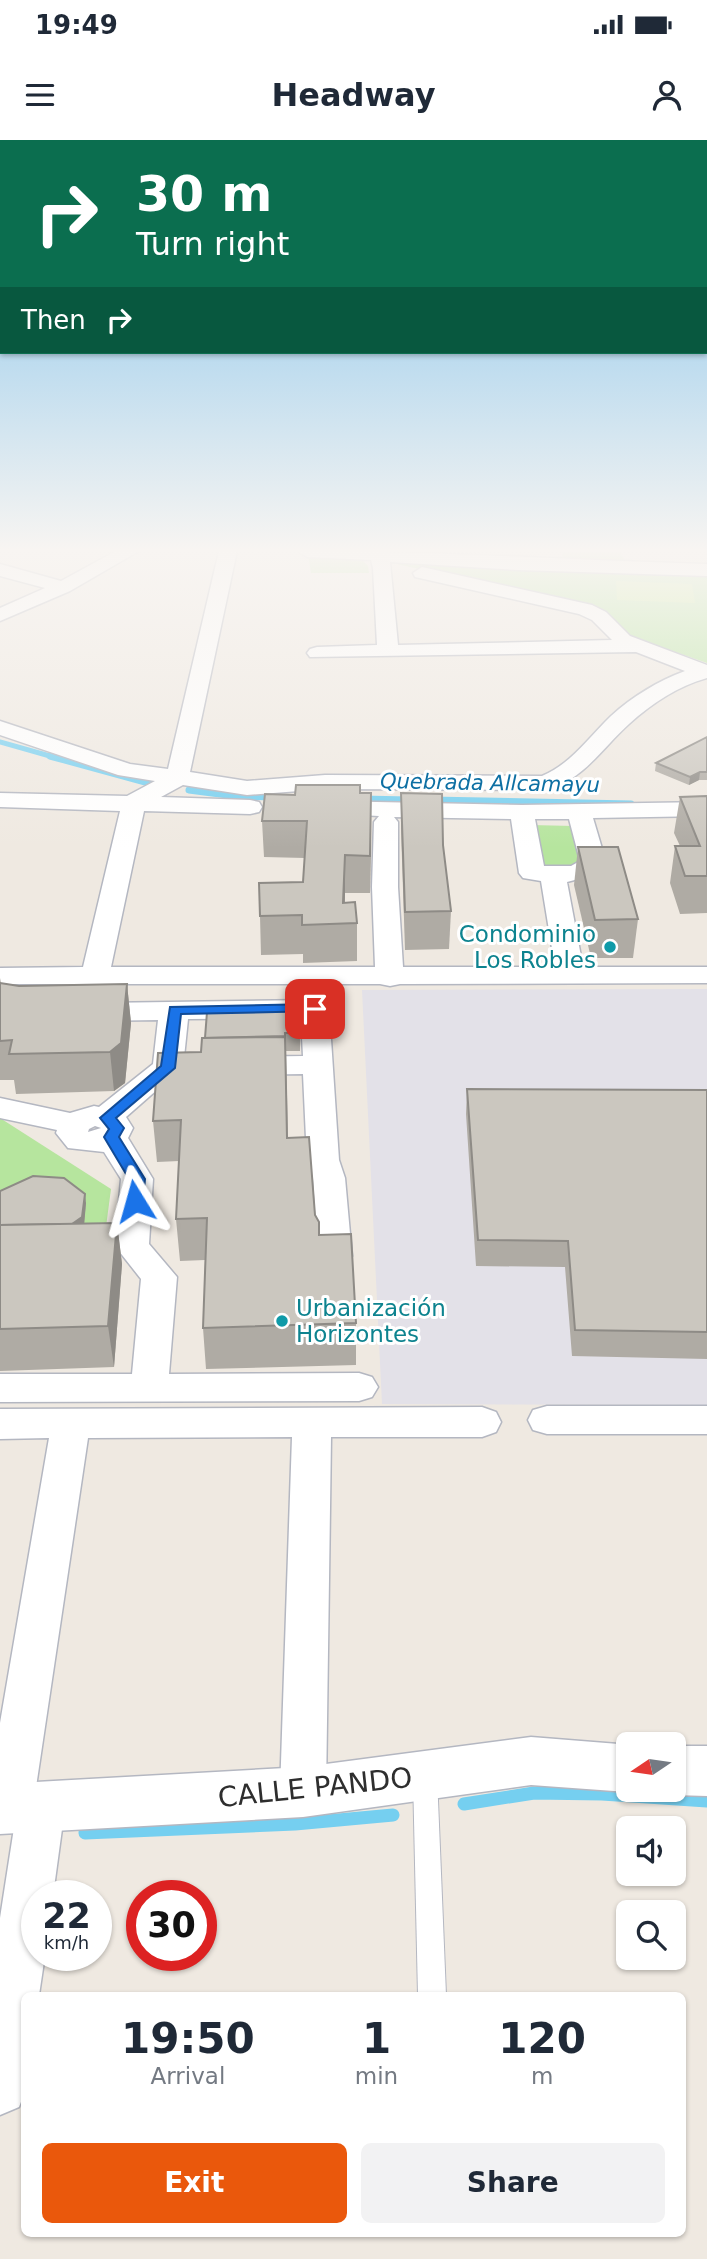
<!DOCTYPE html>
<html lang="en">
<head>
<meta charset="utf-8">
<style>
  :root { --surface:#fff; --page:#f2f2f3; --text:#1f2937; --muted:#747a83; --accent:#ea580c }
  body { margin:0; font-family:"DejaVu Sans",sans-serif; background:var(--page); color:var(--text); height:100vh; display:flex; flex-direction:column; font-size:26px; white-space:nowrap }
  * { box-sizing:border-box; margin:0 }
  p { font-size:23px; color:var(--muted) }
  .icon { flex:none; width:38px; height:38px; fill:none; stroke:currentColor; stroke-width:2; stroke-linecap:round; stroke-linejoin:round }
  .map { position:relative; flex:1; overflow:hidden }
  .panel { position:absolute; left:21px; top:1852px; width:665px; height:245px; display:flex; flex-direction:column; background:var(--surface); border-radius:10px; box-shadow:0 2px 5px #0004 }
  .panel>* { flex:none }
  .guide { position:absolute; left:0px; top:0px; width:707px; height:214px; box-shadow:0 2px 5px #0004; background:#0b6e4f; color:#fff; overflow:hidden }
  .needle { width:46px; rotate:257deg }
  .tools { position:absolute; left:616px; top:1592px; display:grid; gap:14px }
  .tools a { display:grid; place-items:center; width:70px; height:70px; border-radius:10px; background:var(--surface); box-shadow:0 2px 5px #0004; font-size:35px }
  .speed { position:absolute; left:21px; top:1740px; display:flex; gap:14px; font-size:35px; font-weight:700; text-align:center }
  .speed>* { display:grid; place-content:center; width:91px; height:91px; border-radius:50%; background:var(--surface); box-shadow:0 2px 5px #0004; line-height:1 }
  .speed small { font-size:18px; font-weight:400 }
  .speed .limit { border:10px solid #d22; background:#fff; color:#111 }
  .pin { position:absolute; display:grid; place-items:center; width:60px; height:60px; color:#fff; margin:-30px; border-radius:14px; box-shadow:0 4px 10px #0006 }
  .me { position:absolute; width:77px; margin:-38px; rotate:352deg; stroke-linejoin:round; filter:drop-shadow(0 0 5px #0008) }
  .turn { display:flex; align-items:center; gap:24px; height:147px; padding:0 21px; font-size:32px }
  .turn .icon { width:91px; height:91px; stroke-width:2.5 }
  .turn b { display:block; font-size:49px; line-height:60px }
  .then { display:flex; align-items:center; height:66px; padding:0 21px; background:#0003; gap:14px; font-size:26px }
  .eta { display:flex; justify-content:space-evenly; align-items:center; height:119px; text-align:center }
  .eta b { font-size:42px; font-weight:600; line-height:49px }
  .primary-button { display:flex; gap:14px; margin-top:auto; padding:14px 21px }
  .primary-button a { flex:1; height:80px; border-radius:10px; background:var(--accent); color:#fff; font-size:28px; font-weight:600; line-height:80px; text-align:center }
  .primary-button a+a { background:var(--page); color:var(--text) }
  .status { display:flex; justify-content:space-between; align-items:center; height:49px; padding:0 35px; background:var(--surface); direction:ltr }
  .status svg { height:19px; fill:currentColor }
  header { display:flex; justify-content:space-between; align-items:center; height:91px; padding:0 21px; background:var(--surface); font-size:32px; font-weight:600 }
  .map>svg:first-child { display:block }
</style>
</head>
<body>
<div class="status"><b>19:49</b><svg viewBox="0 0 49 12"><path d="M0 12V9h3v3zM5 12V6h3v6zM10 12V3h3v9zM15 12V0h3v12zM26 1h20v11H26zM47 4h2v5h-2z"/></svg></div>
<header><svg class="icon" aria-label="menu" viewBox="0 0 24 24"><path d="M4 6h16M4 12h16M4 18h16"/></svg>Headway<svg class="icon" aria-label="person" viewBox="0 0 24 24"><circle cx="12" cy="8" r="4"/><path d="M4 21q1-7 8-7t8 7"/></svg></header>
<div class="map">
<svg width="707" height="2119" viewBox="0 0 707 2119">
  <rect width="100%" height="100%" fill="#efe9e1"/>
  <!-- industrial -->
  <path fill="#e3e1e8" d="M 707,849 L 707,1265 L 382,1264 L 362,850 Z"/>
  <!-- green -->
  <g fill="#b6e59e">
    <path d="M 562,411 L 620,411 L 626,423 L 563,421 Z"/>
    <path d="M 308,414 L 358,416 L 368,426 L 369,433 L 311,433 Z"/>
    <path d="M 388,417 L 707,434 L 707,523 L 629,496 L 587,466 L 392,423 Z"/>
    <path d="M 530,685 L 574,686 L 579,727 L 542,727 Z"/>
    <path d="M 0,978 L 111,1049 L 102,1117 L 0,1119 Z"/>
  </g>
  <!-- pitch -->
  <path fill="#c9ec9a" d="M 616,441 L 692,444 L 695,463 L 617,460 Z"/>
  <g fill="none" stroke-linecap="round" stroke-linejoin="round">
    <!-- stream-far2 -->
    <path stroke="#75cff0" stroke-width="5" d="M 0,602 L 57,618"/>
    <!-- stream-far1 -->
    <g stroke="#75cff0" stroke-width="7">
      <path d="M 50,616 L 149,643"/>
      <path d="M 189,650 L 235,656 L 277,657"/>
      <path d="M 361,659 L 410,660"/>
      <path d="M 431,660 L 631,664"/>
    </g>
    <!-- stream -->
    <g stroke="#75cff0" stroke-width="13">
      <path d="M 464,1664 L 534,1653 L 602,1654 L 707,1661"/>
      <path d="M 85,1693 L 295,1684 L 393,1675"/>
    </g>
    <!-- lane casing -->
    <g stroke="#b4b7c1" stroke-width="2">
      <path id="lane" d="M 425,1625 L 434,1628 L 437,1636 L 446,1855 L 418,1855 L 413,1636 L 416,1628 Z"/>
    </g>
    <!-- street casing -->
    <g stroke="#b4b7c1" stroke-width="3">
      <g id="street">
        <path d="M 116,411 L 139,411 L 70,451 L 0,481 L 0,468 L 45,448 L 0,436 L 0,424 L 61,441 Z"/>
        <path d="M 219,411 L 237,411 L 190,632 L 247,641 L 325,635 L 542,636 C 571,624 589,597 611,576 C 632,557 658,541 685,531 L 636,512 L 310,517 L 307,513 L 310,509 L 317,507 L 377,505 L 373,428 L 371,420 L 307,417 L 298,411 C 434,411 571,420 707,424 L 707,436 L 518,430 L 390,422 L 398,505 L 612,500 L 592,480 L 579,474 L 415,437 L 413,433 L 422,427 L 592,465 L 606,472 L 630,496 L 707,525 L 707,538 C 678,546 651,564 629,584 C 601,609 583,641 545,650 L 325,649 L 247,655 L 183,645 L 161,657 L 250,660 L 259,662 L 262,667 L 259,672 L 250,674 L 144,671 L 111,827 L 375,827 L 372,747 L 374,682 L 379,676 L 319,673 L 316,668 L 319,663 L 328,661 L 522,665 L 707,662 L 707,676 L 593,678 L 606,722 L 590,736 L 567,742 L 583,827 L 707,827 L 707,843 L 400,844 L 390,846 L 380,844 L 0,844 L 0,828 L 83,827 L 120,671 L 0,667 L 0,653 L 127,656 L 155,641 L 118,635 L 0,595 L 0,581 L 130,624 L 168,629 ZM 394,677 L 511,679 L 519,733 L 523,738 L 541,741 L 555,827 L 403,827 L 398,747 L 398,682 ZM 535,679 L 569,679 L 580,721 L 571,726 L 544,726 Z"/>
        <path d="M 0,854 L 19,857 L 31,864 L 315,860 L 325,863 L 329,869 L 339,1020 L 345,1038 L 352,1116 L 347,1124 L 335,1128 L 323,1124 L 318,1116 L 313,1038 L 307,1020 L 303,934 L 241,935 L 230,932 L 226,926 L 230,920 L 241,917 L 303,916 L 301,878 L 188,879 L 183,927 L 126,977 L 133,988 L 128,998 L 153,1039 L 149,1104 L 177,1137 L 169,1234 L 359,1233 L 372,1237 L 378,1247 L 372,1257 L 359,1261 L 0,1262 L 0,1234 L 132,1234 L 141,1139 L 115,1106 L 121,1039 L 104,1012 L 68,1008 L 56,993 L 57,990 L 0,978 L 0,958 L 70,973 L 94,966 L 99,967 L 153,924 L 158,880 L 25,882 L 0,872 ZM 95,986 L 101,988 L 88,992 L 89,989 Z"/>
        <path d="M 547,1266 L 707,1266 L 707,1294 L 547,1294 L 533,1290 L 528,1280 L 533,1270 Z"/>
        <path d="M 482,1267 L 496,1272 L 501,1282 L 496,1292 L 482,1297 L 331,1297 L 326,1652 L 320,1667 L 303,1674 L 286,1667 L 280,1652 L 292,1297 L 88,1298 L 36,1647 L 41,1645 L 58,1651 L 65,1667 L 53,1755 L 37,1755 L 37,1815 L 45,1815 L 39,1855 L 24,1855 L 24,1954 L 19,1967 L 0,1975 L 0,1778 L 14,1688 L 9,1690 L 0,1686 L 0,1583 L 49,1298 L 0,1299 L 0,1269 Z"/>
      </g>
    </g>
    <!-- secondary casing -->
    <g stroke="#b4b7c1" stroke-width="3">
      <g id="secondary">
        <path d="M 531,1597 L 631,1605 L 628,1605 L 628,1650 L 634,1650 L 628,1652 L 531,1645 L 303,1677 L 0,1694 L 0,1644 L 303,1627 Z"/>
        <path d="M 674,1606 L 707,1606 L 707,1656 L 674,1655 L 663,1650 L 674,1650 Z"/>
      </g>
    </g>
    <!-- lane -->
    <use href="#lane" fill="#fff" fill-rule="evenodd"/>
    <!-- street -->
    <use href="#street" fill="#fff" fill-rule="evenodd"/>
    <!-- secondary -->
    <use href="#secondary" fill="#fff" fill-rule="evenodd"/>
  </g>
  <!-- wall -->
  <g fill="#afaba4">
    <path d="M 707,597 L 707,640 L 699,640 L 689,645 L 655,631 L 656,623 Z"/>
    <path d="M 360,653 L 371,653 L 370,753 L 345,753 L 345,762 L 357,783 L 357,821 L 303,823 L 303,814 L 261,815 L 260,776 L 303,742 L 305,718 L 264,717 L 262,681 Z"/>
    <path d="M 401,653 L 443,705 L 451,771 L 449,809 L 405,810 L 401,689 Z"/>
    <path d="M 707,656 L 707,773 L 680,774 L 670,743 L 675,706 L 680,706 L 674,693 L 680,657 Z"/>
    <path d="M 578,707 L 638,779 L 633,818 L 591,818 L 574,745 Z"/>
    <path d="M 0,838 L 1,843 L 19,846 L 127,844 L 131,883 L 125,943 L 114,951 L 16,954 L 14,940 L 0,940 Z"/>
    <path d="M 300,893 L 300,911 L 286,911 L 288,998 L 315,1075 L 319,1095 L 356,1183 L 356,1225 L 206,1229 L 203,1188 L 205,1120 L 180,1121 L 176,1079 L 179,1021 L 157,1022 L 153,981 L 201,912 L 202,898 Z"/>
    <path d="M 467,949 L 707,950 L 707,1219 L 572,1216 L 565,1127 L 476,1126 L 466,974 Z"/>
    <path d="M 0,1051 L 86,1063 L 84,1083 L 117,1083 L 122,1124 L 114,1227 L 0,1231 Z"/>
  </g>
  <!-- shaded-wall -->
  <g fill="#8e8b86">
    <path d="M 700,632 L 699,640 L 689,645 L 690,637 Z"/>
    <path d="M 371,653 L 371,689 L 370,753 L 370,716 Z"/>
    <path d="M 345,715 L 345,753 L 344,784 L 343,763 Z"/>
    <path d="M 127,844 L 131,883 L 125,943 L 114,951 L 110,912 Z"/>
    <path d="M 85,1054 L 86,1063 L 84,1086 L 29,1112 Z"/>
    <path d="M 117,1083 L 122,1124 L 114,1227 L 108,1186 Z"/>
  </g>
  <!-- building -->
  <g fill="#cbc7bf" stroke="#8e8b86" stroke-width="2">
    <path d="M 707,597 L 707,632 L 700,632 L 690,637 L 656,623 Z"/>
    <path d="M 296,645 L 360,645 L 360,653 L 371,653 L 370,716 L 345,715 L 343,763 L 355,762 L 357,783 L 302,785 L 302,775 L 260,776 L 259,743 L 303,742 L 307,681 L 262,681 L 265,654 L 295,655 Z"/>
    <path d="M 401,653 L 442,654 L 443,705 L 451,771 L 405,772 Z"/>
    <path d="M 707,656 L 707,736 L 685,736 L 675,706 L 700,706 L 680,657 Z"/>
    <path d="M 578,707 L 618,707 L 638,779 L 595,780 Z"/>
    <path d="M 0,843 L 19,846 L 127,844 L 121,903 L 110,912 L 9,914 L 12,900 L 0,901 Z"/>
    <path d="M 298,871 L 300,893 L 285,893 L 285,896 L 205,898 L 207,872 Z"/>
    <path d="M 285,897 L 287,998 L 309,997 L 315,1075 L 319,1082 L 319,1095 L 351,1094 L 356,1183 L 203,1188 L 207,1078 L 176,1079 L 181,980 L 153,981 L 158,913 L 201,912 L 202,898 Z"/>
    <path d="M 467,949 L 707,950 L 707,1192 L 575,1190 L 568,1101 L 478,1100 Z"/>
    <path d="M 33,1036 L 64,1038 L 85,1054 L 82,1077 L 72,1084 L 0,1085 L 0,1051 Z"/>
    <path d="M 117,1083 L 108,1186 L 0,1189 L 0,1085 Z"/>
  </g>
  <!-- sky -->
  <linearGradient id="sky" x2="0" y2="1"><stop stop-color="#7abfeb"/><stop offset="0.58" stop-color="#f8f5f2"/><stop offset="1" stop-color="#f8f5f2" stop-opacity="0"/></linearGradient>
  <rect width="707" height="708" fill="url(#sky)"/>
  <!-- route -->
  <path fill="#1a73e8" stroke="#114b97" stroke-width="2" d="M 315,864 L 322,869 L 320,871 L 181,874 L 175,928 L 116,978 L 124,988 L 119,997 L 145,1039 L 143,1061 L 135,1066 L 130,1065 L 127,1061 L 129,1039 L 104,997 L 109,989 L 100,978 L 161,926 L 170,867 Z"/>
  <!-- markers -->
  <g fill="#0f9aa8" stroke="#fff" stroke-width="2.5">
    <circle cx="610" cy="807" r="7"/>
    <circle cx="282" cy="1181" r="7"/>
  </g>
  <g text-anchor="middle" stroke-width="6" stroke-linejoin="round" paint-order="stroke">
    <!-- far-water labels -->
    <g font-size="21" font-style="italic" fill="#0d6fa3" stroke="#fff">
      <text transform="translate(490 643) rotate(1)" y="7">Quebrada Allcamayu</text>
    </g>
    <!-- culture labels -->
    <g font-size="23" fill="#0d838f" stroke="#fff" text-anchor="end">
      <text x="596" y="802">Condominio<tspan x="596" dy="26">Los Robles</tspan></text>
      <text x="296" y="1176" text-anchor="start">Urbanización<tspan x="296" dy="26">Horizontes</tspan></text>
    </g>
    <!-- near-street labels -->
    <g font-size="28" fill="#2e2e2e" stroke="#fff">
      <text transform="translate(315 1647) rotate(-6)" y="10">CALLE PANDO</text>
    </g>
  </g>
</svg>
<div class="tools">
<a><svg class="needle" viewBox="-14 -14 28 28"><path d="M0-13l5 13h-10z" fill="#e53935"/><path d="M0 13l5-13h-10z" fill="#747a83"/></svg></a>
<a><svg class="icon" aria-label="sound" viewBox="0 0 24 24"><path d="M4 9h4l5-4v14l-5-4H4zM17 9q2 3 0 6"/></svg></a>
<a><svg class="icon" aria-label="search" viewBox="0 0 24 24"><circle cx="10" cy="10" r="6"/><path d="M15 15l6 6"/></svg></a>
</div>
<div class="speed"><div>22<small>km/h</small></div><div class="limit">30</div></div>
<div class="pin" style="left:315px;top:869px;background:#d93025"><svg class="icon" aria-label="arrive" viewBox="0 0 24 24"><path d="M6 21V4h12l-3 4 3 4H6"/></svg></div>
<svg class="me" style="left:135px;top:1061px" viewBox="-20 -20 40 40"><path d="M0-17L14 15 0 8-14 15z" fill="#1a73e8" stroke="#fff" stroke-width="4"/></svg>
<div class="guide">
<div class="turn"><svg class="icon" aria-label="right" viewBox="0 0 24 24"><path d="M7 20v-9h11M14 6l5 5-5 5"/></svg><div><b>30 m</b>Turn right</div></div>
<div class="then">Then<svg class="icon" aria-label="right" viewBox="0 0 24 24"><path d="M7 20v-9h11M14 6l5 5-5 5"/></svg></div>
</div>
<section class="panel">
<div class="eta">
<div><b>19:50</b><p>Arrival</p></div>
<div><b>1</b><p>min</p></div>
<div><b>120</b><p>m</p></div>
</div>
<div class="primary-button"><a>Exit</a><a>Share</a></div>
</section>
</div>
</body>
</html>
